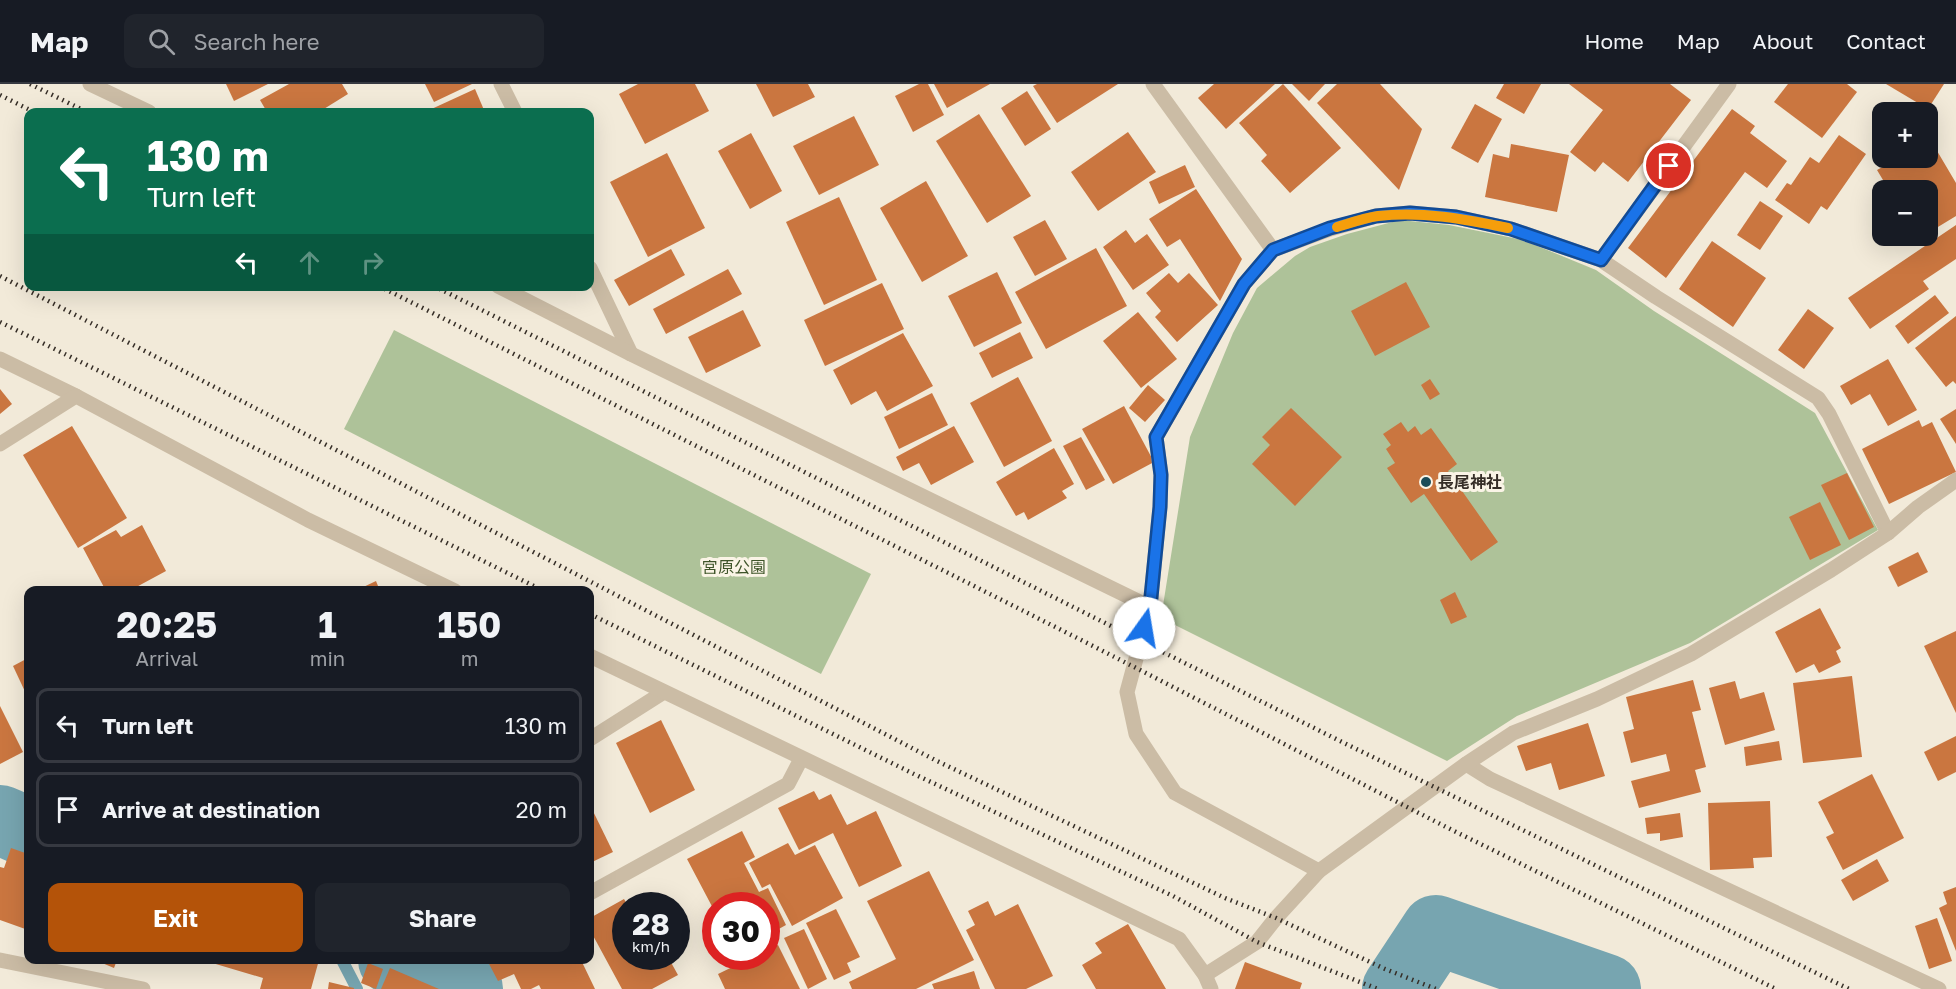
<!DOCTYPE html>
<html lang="en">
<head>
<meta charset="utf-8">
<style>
  :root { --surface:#171b24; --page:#20242c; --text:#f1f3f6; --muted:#9ea1a6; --line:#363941; --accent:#b45309 }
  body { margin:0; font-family:"Golos Text","Noto Sans JP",sans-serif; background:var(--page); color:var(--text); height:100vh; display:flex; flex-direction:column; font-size:22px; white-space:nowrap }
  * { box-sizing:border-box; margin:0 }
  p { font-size:20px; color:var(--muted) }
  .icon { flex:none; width:33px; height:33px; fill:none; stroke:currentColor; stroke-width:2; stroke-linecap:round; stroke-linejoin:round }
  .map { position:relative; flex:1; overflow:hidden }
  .drawer { position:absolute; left:24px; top:502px; width:570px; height:378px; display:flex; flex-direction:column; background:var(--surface); border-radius:12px; box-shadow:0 6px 24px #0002 }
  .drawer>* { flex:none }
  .hud { position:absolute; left:24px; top:24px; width:570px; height:183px; border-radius:12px; box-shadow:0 6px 24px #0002; background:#0b6e4f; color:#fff; overflow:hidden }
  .fabs { position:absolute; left:1872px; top:18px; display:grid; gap:12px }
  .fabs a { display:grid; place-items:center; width:66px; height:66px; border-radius:12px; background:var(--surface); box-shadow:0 6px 24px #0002; font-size:30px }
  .speed { position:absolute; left:612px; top:808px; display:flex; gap:12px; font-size:30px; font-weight:700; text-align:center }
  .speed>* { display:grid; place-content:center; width:78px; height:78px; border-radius:50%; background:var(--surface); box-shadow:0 6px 24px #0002; line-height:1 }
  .speed small { font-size:15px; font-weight:400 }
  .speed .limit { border:9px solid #d22; background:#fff; color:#111 }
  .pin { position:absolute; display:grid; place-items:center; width:51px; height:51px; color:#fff; margin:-26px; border:3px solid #fff; border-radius:50%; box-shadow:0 2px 6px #0007 }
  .me { position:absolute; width:66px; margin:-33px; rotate:13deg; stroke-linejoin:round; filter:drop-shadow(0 0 4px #0008) }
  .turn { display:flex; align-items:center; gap:21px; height:126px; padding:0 24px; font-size:27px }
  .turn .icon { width:78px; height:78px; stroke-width:2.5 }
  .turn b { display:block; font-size:42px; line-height:51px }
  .lanes { display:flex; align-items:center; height:57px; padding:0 24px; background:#0003; justify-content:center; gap:30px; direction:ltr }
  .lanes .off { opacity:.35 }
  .eta { display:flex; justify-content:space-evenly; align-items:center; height:102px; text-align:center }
  .eta b { font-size:36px; font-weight:700; line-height:42px }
  .cta { display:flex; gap:12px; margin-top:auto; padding:12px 24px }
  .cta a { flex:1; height:69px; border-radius:12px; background:var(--accent); color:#fff; font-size:24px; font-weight:700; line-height:69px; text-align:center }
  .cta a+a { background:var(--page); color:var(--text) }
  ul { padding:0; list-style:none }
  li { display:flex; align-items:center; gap:18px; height:75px; margin:0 12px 9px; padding:0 12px; border:3px solid var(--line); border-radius:12px }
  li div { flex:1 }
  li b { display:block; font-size:22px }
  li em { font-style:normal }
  header { display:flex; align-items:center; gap:36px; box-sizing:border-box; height:84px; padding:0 30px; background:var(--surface); border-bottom:2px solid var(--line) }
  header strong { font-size:28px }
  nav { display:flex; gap:33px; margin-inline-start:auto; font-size:21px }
  .search { width:420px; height:54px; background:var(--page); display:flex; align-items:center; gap:15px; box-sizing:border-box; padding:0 21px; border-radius:12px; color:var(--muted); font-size:22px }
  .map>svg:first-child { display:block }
</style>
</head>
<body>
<header>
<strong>Map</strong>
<div class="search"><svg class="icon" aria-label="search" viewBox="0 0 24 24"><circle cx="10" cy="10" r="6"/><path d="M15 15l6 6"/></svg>Search here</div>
<nav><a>Home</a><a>Map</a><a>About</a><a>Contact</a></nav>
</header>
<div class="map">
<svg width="1956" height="905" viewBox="0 0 1956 905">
  <rect width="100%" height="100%" fill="#f2ead9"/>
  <!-- green -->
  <g fill="#aec299">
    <path d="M 1400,136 L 1449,141 L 1523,156 L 1596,186 L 1654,227 L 1815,329 L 1878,446 L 1690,559 L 1517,632 L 1447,677 L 1161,534 L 1190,353 L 1233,249 L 1257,204 L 1295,172 L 1310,163 L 1347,150 Z"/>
    <path d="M 394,246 L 871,490 L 821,590 L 344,345 Z"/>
  </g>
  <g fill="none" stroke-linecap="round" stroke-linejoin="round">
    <!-- stream -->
    <path stroke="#77a5b0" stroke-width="12" d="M 342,876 L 357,905"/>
    <!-- river -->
    <g stroke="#77a5b0" stroke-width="70">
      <path d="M 0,736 L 28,748"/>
      <path d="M 393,876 L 468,905"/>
      <path d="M 1397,905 L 1436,846 L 1606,905"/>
    </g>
  </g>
  <!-- building -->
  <g fill="#ca7640">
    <path d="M 226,0 L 268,0 L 234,17 Z"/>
    <path d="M 289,0 L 342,0 L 348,10 L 319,28 L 267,28 L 260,16 Z"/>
    <path d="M 425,0 L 472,0 L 434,18 Z"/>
    <path d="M 638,0 L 695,0 L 709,27 L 645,60 L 619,10 Z"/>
    <path d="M 756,0 L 808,0 L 815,13 L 773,33 Z"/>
    <path d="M 919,0 L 928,0 L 944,31 L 913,48 L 895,12 Z"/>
    <path d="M 934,0 L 990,0 L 947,24 Z"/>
    <path d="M 1037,0 L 1118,0 L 1057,39 L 1033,2 Z"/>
    <path d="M 1214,0 L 1275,0 L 1226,45 L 1198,14 Z"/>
    <path d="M 1283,0 L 1341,64 L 1290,109 L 1261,77 L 1267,71 L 1239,39 Z"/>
    <path d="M 1292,0 L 1325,0 L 1309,17 Z"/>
    <path d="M 1337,0 L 1380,0 L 1422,45 L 1399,106 L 1317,19 Z"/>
    <path d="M 1504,0 L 1541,0 L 1524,30 L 1496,14 Z"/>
    <path d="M 1569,0 L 1670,0 L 1691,16 L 1628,98 L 1603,78 L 1595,88 L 1570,68 L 1603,26 Z"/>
    <path d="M 1788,0 L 1847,0 L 1857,8 L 1822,54 L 1774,18 Z"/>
    <path d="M 1886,0 L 1944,0 L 1928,25 Z"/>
    <path d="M 475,5 L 484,26 L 479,28 L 425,28 Z"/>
    <path d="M 1027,7 L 1051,45 L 1025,62 L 1001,24 Z"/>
    <path d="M 1475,20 L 1502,35 L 1478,79 L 1451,64 Z"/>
    <path d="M 1732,25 L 1755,42 L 1750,49 L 1787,77 L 1767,104 L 1745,88 L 1666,194 L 1628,164 Z"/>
    <path d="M 979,30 L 1031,112 L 987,139 L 936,57 Z"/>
    <path d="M 854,32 L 879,81 L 819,111 L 793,62 Z"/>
    <path d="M 1128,48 L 1156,88 L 1098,127 L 1071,88 Z"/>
    <path d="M 751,49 L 782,107 L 750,125 L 718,67 Z"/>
    <path d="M 1839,51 L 1866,70 L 1827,126 L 1821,122 L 1809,140 L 1775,116 L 1787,99 L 1791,101 L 1810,73 L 1819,79 Z"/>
    <path d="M 1930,55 L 1956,99 L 1956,132 L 1928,149 L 1928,106 L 1889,106 L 1877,86 L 1899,74 L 1928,74 L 1928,56 Z"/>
    <path d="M 1511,60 L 1569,71 L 1557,128 L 1485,113 L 1493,70 L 1509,74 Z"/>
    <path d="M 667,69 L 705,144 L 648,173 L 610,98 Z"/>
    <path d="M 1185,81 L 1195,103 L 1159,120 L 1149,98 Z"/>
    <path d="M 926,97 L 968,172 L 922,198 L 880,124 Z"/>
    <path d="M 1196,105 L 1242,175 L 1220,217 L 1180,155 L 1167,163 L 1149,135 Z"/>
    <path d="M 839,113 L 877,196 L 824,221 L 786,138 Z"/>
    <path d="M 1760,117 L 1783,132 L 1760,166 L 1737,151 Z"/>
    <path d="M 1045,136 L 1067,175 L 1035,192 L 1013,153 Z"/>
    <path d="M 1956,141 L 1956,175 L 1923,197 L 1929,205 L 1870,245 L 1848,214 Z"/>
    <path d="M 1126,146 L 1135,159 L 1147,150 L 1169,181 L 1133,206 L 1103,163 Z"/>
    <path d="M 1712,157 L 1766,194 L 1733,243 L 1679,205 Z"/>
    <path d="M 1096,164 L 1127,222 L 1046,265 L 1015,208 Z"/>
    <path d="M 671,165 L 685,191 L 629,222 L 614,196 Z"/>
    <path d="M 728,185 L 742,210 L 666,250 L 653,225 Z"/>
    <path d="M 997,188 L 1022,239 L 974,263 L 948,212 Z"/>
    <path d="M 1169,189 L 1178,199 L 1189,189 L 1218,221 L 1177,258 L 1155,233 L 1161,227 L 1146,209 Z"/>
    <path d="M 1406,198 L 1430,243 L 1375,272 L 1351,227 Z"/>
    <path d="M 882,199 L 904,245 L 825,282 L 804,236 Z"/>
    <path d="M 1935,211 L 1949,229 L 1908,260 L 1895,242 Z"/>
    <path d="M 1808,225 L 1834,244 L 1804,285 L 1778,266 Z"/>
    <path d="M 743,226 L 761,262 L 706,289 L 688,253 Z"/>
    <path d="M 1138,228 L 1177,275 L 1141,304 L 1103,257 Z"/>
    <path d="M 1956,232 L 1956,300 L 1953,297 L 1946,303 L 1915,264 Z"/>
    <path d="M 1020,248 L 1033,274 L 992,294 L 979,269 Z"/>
    <path d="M 903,249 L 933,302 L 887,327 L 876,307 L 851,321 L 833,286 Z"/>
    <path d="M 1888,275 L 1917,326 L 1888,342 L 1870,310 L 1851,321 L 1840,302 Z"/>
    <path d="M 1018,293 L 1052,357 L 1004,383 L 970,319 Z"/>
    <path d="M 1430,295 L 1440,310 L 1430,316 L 1421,301 Z"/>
    <path d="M 1148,301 L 1165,316 L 1145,338 L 1129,324 Z"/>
    <path d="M 0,305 L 12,320 L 0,330 Z"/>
    <path d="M 932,309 L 948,341 L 899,365 L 884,333 Z"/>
    <path d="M 1124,322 L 1154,378 L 1113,400 L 1082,345 Z"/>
    <path d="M 1291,324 L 1342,373 L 1295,422 L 1252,380 L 1270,361 L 1262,353 Z"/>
    <path d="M 1956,325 L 1956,360 L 1940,335 Z"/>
    <path d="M 1919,336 L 1922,343 L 1932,338 L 1956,388 L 1889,420 L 1862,365 Z"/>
    <path d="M 1401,338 L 1408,348 L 1415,342 L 1421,351 L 1431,344 L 1457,380 L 1448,387 L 1498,458 L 1471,477 L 1424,410 L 1411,419 L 1387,384 L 1395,379 L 1386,365 L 1391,361 L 1383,350 Z"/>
    <path d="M 72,342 L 127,434 L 78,464 L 23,371 Z"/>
    <path d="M 954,342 L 974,378 L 931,401 L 919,379 L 903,387 L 896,373 Z"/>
    <path d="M 1081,353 L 1105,396 L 1086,406 L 1063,362 Z"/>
    <path d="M 1054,364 L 1074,400 L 1062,407 L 1067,414 L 1028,436 L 1024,428 L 1016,432 L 996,398 Z"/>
    <path d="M 1847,389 L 1874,443 L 1849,456 L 1821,401 Z"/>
    <path d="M 1820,418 L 1841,461 L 1810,476 L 1789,433 Z"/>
    <path d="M 142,441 L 166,487 L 129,507 L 106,507 L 83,464 L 116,446 L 121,453 Z"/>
    <path d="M 1918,468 L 1928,488 L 1898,503 L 1888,483 Z"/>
    <path d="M 376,497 L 380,507 L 355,507 Z"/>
    <path d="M 1455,508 L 1467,533 L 1451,540 L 1440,516 Z"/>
    <path d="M 1820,524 L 1841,564 L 1836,567 L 1841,578 L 1819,589 L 1814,580 L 1796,589 L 1775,548 Z"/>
    <path d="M 1956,547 L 1956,629 L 1924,562 Z"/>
    <path d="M 28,574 L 28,614 L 13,582 Z"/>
    <path d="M 1852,592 L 1862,673 L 1803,679 L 1793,599 Z"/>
    <path d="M 1693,596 L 1701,626 L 1692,628 L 1706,683 L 1695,686 L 1701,708 L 1639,724 L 1631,697 L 1670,687 L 1666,670 L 1631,679 L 1623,648 L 1634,645 L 1626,613 Z"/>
    <path d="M 1735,597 L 1740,615 L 1764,608 L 1775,646 L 1725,661 L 1709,604 Z"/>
    <path d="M 0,622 L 23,668 L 0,680 Z"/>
    <path d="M 661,636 L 695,706 L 650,729 L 616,659 Z"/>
    <path d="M 1588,639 L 1605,692 L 1559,706 L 1551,679 L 1526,687 L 1517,662 Z"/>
    <path d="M 1956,652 L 1956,688 L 1938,697 L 1924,668 Z"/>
    <path d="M 1779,657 L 1782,676 L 1746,682 L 1744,663 Z"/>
    <path d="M 1872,690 L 1904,754 L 1843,786 L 1826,753 L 1834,749 L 1818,718 Z"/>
    <path d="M 814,707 L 819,716 L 831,710 L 847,741 L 876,727 L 902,782 L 859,803 L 833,749 L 799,766 L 778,724 Z"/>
    <path d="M 1770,717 L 1772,773 L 1753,774 L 1754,784 L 1710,786 L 1708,719 Z"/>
    <path d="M 590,721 L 613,768 L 590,779 Z"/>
    <path d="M 1680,729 L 1683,753 L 1660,757 L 1660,749 L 1647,750 L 1645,734 Z"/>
    <path d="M 742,747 L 755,773 L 744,779 L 759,808 L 768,804 L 786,841 L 766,852 L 766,822 L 716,822 L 716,830 L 687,775 Z"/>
    <path d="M 788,759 L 795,771 L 815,761 L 843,814 L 792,842 L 770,800 L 762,804 L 749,779 Z"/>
    <path d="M 11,764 L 28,770 L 28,846 L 0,836 L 0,783 L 4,784 Z"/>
    <path d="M 1877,775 L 1889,797 L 1853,817 L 1841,796 Z"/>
    <path d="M 929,787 L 974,876 L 916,905 L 852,905 L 849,898 L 896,875 L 867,817 Z"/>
    <path d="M 1956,803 L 1956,867 L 1939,824 L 1947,820 L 1943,808 Z"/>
    <path d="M 624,815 L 628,822 L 626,822 L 626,873 L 668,873 L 678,891 L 652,905 L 622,905 L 590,846 L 590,834 Z"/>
    <path d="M 988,817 L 995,832 L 1018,820 L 1053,892 L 1026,905 L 995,905 L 966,846 L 975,841 L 968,827 Z"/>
    <path d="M 836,825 L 860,873 L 847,879 L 851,888 L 834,896 L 806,839 Z"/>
    <path d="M 1937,834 L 1952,877 L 1929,885 L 1915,842 Z"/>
    <path d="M 1128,840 L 1166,905 L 1096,905 L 1082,881 L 1102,869 L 1095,859 Z"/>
    <path d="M 804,845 L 827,895 L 808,905 L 784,854 Z"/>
    <path d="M 778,861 L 800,905 L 725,905 L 718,890 L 753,873 L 766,873 L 766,866 Z"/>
    <path d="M 95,876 L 117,876 L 114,884 Z"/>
    <path d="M 210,876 L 319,876 L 311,905 L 260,905 L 263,894 L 209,878 Z"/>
    <path d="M 487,876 L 581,876 L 595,905 L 541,905 L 539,901 L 531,905 L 521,905 L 514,890 L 498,897 Z"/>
    <path d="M 1245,878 L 1302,899 L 1300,905 L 1235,905 Z"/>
    <path d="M 368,879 L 383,885 L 376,905 L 361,899 Z"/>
    <path d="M 390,884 L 439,905 L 381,905 Z"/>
    <path d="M 974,887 L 980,905 L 934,905 L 932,900 Z"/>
    <path d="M 329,898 L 354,904 L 354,905 L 328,905 Z"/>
  </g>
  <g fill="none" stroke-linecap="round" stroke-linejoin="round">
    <!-- service -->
    <g stroke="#cbbca5" stroke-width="15">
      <path d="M 590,655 L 664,608"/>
      <path d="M 590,809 L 788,700 L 801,675"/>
    </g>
    <!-- minor -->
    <g stroke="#cbbca5" stroke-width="15">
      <path d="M 90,0 L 149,28"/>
      <path d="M 501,0 L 515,28"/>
      <path d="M 1153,0 L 1273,166"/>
      <path d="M 1601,176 L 1729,0"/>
      <path d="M 590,184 L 631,270"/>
      <path d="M 498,202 L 631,270 L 1150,523"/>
      <path d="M 0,275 L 76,312"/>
      <path d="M 0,360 L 76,312 L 308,436 L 455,507"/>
      <path d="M 590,572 L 1179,855 L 1205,891 L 1211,905"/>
      <path d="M 1466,680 L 1490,695 L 1939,905"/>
      <path d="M 1319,787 L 1175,709 L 1136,650 L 1127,608 L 1150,523 L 1160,423 L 1161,391 L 1156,353 L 1244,200 L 1273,166 L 1330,145 L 1376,132 L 1410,129 L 1456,133 L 1511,145 L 1601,176 L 1656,213 L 1818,314 L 1829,330 L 1888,449"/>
      <path d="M 0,876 L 143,905"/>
      <path d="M 1205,891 L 1257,858 L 1276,834 L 1319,787 L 1466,680 L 1513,649 L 1597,615 L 1691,570 L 1831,486 L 1888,449 L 1918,423 L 1956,396"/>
    </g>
    <!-- rail -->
    <g stroke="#362e27" stroke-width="4.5" stroke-dasharray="1.5 4.5" stroke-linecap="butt">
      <path d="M 30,0 L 87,28"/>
      <path d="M 0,11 L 34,28"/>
      <path d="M 0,192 L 937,677 L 1225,814 L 1276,834 L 1385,885 L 1436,905"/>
      <path d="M 379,202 L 1097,564 L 1452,746 L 1776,905"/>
      <path d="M 434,202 L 1340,657 L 1849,905"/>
      <path d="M 0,238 L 544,507"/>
      <path d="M 590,530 L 914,690 L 1173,812 L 1257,858 L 1378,905"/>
    </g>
  </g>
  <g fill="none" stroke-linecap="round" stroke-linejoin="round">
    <!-- route casing -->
    <g stroke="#114b97" stroke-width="15">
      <path id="route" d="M 1144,544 L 1150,523 L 1160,423 L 1161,391 L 1156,353 L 1244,200 L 1273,166 L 1330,144 L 1376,132 L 1410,129 L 1456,133 L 1511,145 L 1601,176 L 1669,82"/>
    </g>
    <!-- route -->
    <use href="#route" stroke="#1a73e8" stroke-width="10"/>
    <!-- slow -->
    <path stroke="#f59e0b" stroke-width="10" d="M 1337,143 C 1350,139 1364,134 1378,132 C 1422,127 1465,135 1508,144"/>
  </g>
  <!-- markers -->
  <circle fill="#1b4c59" stroke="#faf4e6" stroke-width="2" cx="1426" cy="398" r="6"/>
  <g text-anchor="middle" stroke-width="6" stroke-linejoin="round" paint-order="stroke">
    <!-- poi labels -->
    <g font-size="16" font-weight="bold" fill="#362e27" stroke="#faf4e6" text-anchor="start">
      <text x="1438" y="404">長尾神社</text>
    </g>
    <!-- park labels -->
    <g font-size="16" fill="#3f552a" stroke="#faf4e6">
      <text x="734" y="489">宮原公園</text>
    </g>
  </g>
</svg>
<div class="fabs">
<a>+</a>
<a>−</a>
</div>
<div class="speed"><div>28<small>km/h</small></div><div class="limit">30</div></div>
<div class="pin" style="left:1669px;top:82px;background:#d93025"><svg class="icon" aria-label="arrive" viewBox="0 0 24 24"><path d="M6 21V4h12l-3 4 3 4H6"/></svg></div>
<svg class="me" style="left:1144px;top:544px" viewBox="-20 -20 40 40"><circle r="19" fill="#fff"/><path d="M0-13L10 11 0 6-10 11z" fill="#1a73e8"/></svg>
<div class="hud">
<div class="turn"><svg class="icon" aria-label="left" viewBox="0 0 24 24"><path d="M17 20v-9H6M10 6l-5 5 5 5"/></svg><div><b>130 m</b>Turn left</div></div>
<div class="lanes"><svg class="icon" aria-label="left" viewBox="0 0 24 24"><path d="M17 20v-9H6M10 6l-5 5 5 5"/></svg><svg class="icon off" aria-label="ahead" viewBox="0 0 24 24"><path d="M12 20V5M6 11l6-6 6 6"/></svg><svg class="icon off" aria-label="right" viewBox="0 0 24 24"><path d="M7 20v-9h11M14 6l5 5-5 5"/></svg></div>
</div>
<section class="drawer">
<div class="eta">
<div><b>20:25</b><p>Arrival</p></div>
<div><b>1</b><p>min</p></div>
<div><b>150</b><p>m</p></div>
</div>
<ul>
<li><svg class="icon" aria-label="left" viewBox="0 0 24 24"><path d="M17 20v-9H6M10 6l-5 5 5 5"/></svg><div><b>Turn left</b></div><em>130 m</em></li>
<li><svg class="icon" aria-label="arrive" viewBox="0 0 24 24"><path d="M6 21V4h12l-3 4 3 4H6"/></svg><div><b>Arrive at destination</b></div><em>20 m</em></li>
</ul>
<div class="cta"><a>Exit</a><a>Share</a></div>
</section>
</div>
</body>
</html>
